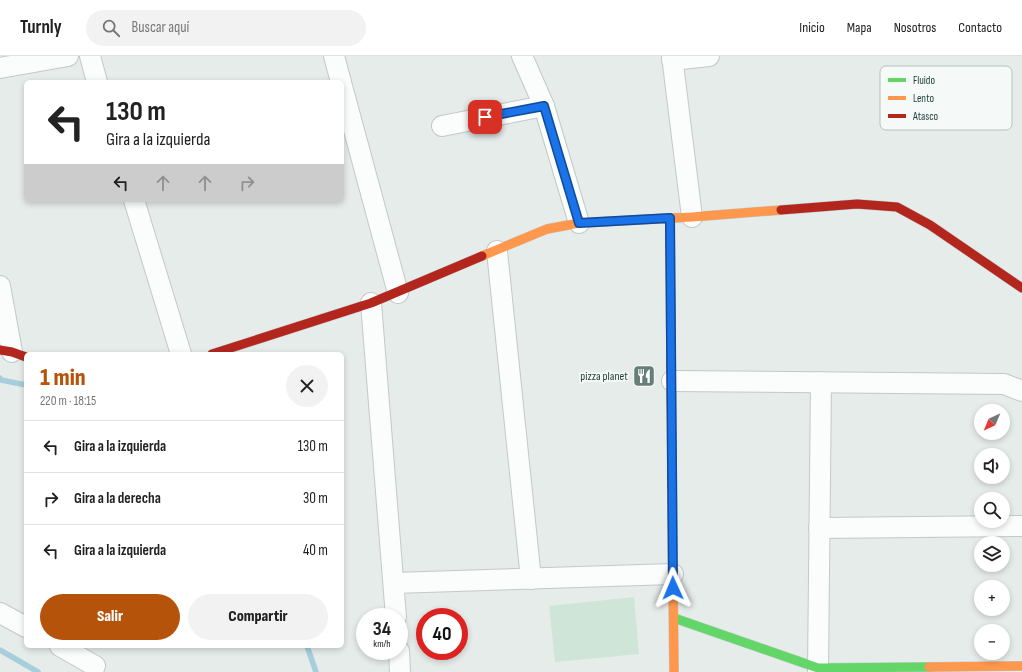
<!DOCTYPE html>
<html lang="es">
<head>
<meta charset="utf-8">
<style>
  :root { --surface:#fff; --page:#f2f2f2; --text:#222; --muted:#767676; --line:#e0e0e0; --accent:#b45309 }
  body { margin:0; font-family:"Sofia Sans Condensed",sans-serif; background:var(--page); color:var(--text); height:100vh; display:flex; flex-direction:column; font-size:15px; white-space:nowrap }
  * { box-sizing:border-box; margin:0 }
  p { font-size:13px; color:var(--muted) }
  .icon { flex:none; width:22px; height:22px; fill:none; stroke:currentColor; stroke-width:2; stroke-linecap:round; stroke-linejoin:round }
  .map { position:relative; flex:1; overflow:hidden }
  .drawer { position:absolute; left:24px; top:296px; width:320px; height:296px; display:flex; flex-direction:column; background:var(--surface); border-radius:6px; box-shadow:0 2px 6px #0003 }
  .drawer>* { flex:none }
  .top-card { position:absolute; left:24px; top:24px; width:320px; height:122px; border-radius:6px; box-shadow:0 2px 6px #0003; background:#fff; color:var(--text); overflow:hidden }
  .needle { width:26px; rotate:224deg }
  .buttons { position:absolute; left:974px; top:348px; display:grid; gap:8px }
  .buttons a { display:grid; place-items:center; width:36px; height:36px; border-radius:50%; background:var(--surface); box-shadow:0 2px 6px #0003; font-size:20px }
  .speed { position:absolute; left:356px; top:552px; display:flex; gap:8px; font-size:20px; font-weight:700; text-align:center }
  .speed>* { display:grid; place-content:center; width:52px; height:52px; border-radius:50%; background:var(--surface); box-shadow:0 2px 6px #0003; line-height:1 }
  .speed small { font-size:10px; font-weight:400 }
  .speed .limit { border:6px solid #d22; background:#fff; color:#111 }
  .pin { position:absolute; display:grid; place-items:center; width:34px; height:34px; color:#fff; margin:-17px; border-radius:8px; box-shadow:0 2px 6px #0006 }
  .me { position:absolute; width:44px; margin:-22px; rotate:359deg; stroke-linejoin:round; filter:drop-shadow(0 0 3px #0008) }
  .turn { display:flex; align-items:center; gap:14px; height:84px; padding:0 16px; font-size:18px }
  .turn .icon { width:52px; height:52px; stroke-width:2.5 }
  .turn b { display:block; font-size:28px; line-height:34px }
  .lanes { display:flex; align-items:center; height:38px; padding:0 16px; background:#0003; justify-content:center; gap:20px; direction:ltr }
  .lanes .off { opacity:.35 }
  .round { display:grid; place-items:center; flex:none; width:42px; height:42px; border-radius:21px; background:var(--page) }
  .overview { display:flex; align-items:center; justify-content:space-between; height:68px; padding:0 16px }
  h1 { font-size:24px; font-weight:800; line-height:30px; color:var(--accent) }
  .cta { display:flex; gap:8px; margin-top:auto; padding:8px 16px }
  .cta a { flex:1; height:46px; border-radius:24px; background:var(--accent); color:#fff; font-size:16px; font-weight:800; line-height:46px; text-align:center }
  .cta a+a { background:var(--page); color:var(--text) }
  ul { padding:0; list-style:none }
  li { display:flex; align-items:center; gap:12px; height:52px; padding:0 16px; border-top:1px solid var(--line) }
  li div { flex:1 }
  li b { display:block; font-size:15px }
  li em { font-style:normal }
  header { display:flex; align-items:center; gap:24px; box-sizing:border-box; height:56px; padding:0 20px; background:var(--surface); border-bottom:1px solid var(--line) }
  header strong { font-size:19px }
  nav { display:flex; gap:22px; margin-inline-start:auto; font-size:14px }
  .search { width:280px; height:36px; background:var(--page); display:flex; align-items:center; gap:10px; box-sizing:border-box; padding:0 14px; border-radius:22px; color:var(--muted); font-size:15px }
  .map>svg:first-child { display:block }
</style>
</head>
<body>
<header>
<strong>Turnly</strong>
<div class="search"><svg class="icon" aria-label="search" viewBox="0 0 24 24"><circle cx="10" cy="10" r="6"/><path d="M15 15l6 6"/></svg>Buscar aquí</div>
<nav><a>Inicio</a><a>Mapa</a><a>Nosotros</a><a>Contacto</a></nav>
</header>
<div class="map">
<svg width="1022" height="616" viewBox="0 0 1022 616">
  <rect width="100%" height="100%" fill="#e6ecea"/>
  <!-- green -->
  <path fill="#cfe5d8" d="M 634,541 L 639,598 L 555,606 L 549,550 Z"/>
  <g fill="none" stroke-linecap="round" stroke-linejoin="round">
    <!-- stream -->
    <g stroke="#a6cfdb" stroke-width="5.5">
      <path d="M 0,322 L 1,324 L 26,329"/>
      <path d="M 307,590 L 316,616"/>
      <path d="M 0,594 L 38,616"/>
    </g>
    <!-- street casing -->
    <g stroke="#c3c9c7" stroke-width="22">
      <g id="street">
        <path d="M 90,0 L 97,26"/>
        <path d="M 334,0 L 341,26"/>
        <path d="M 522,0 L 544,50 L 579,167"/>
        <path d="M 672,0 L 692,161"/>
        <path d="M 672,4 L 709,0"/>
        <path d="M 0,12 L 68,0"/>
        <path d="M 342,30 L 398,237"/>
        <path d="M 442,70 L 544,50"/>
        <path d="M 134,144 L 181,298"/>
        <path d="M 497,195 L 531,523"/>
        <path d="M 0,230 L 12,296"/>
        <path d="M 371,247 L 396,561"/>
        <path d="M 672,325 L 1004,328 L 1022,335"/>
        <path d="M 819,472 L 1022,470"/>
        <path d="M 394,527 L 673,518"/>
        <path d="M 0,557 L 26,571"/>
        <path d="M 60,590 L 95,610"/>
        <path d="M 399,595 L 400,616"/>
        <path d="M 818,616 L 821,326"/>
      </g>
    </g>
    <!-- fast casing -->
    <g stroke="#c2c9c7" stroke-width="10">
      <path id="fast" d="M 674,562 L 818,612 L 929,611"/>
    </g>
    <!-- slow casing -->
    <g stroke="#c2c9c7" stroke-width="10">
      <g id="slow">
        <path d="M 482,200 L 547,173 L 579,167 L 692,161 L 781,154"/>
        <path d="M 672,432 L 674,616"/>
        <path d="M 929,611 L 1022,610"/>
      </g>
    </g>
    <!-- jam casing -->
    <g stroke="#c2c9c7" stroke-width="10">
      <g id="jam">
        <path d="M 781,154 L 857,148 L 897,151 L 930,169 L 1022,232"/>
        <path d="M 670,162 L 672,432"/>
        <path d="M 0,294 L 12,296 L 26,301"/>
        <path d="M 212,298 L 371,247 L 482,200"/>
      </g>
    </g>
    <!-- street -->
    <use href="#street" stroke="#fbfcfc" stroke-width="20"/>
    <!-- fast -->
    <use href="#fast" stroke="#63d668" stroke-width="9"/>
    <!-- slow -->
    <use href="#slow" stroke="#ff974d" stroke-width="9"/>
    <!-- jam -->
    <use href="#jam" stroke="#b3261e" stroke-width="9"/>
  </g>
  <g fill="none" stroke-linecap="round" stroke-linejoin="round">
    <!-- route casing -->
    <g stroke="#114b97" stroke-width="10">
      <path id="route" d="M 485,61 L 544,50 L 579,167 L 670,162 L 673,532"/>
    </g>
    <!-- route -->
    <use href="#route" stroke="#1a73e8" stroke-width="7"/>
  </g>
  <!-- icons -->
  <defs>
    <g id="restaurant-square" transform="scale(1.15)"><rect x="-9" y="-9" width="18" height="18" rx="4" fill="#677d78" stroke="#f5faf8"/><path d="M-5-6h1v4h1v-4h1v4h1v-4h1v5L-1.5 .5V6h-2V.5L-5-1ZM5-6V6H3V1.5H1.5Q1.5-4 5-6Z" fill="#fff"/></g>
  </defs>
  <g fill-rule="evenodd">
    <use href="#restaurant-square" x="644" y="320"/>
  </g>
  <g text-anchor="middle" stroke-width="3.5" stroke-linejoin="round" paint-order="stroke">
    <!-- poi labels -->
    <g font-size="12" fill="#23413b" stroke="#f5faf8" text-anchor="end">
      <text x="628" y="324">pizza planet</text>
    </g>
  </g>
  <!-- legend -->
  <rect x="880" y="10" width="132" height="64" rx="6" fill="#f5faf8" stroke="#b6c2bf" stroke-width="1"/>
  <rect x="888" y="22" width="18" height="4" fill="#63d668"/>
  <rect x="888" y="40" width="18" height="4" fill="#ff974d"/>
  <rect x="888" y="58" width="18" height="4" fill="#b3261e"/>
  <g font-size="11" fill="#23413b">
    <text x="913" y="28">Fluido</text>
    <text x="913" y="46">Lento</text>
    <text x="913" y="64">Atasco</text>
  </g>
</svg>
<div class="buttons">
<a><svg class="needle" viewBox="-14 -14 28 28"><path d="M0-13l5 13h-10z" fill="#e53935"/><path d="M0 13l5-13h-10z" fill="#767676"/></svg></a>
<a><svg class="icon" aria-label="sound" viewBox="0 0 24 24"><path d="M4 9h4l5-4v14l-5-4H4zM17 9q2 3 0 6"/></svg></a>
<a><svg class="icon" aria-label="search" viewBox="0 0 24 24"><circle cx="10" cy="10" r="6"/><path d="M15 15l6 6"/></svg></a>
<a><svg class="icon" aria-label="layers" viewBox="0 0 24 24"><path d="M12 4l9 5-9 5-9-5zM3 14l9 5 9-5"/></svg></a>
<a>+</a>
<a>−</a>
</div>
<div class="speed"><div>34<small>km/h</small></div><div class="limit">40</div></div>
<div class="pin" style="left:485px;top:61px;background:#d93025"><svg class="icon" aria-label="arrive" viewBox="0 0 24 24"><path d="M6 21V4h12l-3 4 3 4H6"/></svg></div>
<svg class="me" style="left:673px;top:532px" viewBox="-20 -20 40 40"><path d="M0-17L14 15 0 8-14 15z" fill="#1a73e8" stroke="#fff" stroke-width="4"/></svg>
<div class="top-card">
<div class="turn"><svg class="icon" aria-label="left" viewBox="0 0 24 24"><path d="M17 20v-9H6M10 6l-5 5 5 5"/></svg><div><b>130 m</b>Gira a la izquierda</div></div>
<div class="lanes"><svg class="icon" aria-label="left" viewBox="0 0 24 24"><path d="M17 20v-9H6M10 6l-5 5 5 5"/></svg><svg class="icon off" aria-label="ahead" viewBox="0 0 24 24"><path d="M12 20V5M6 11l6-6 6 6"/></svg><svg class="icon off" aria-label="ahead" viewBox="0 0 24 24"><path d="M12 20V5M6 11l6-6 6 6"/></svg><svg class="icon off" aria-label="right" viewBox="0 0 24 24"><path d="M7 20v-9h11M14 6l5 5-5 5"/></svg></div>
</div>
<section class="drawer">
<div class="overview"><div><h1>1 min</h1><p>220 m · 18:15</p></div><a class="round"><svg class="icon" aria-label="close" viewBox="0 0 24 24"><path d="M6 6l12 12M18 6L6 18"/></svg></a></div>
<ul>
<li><svg class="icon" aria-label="left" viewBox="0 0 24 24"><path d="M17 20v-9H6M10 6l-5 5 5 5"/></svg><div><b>Gira a la izquierda</b></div><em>130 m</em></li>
<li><svg class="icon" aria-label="right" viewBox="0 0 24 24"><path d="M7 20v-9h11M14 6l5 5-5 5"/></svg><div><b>Gira a la derecha</b></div><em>30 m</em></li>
<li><svg class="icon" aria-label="left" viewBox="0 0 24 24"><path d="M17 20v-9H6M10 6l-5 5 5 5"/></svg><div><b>Gira a la izquierda</b></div><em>40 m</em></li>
</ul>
<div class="cta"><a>Salir</a><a>Compartir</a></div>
</section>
</div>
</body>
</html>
